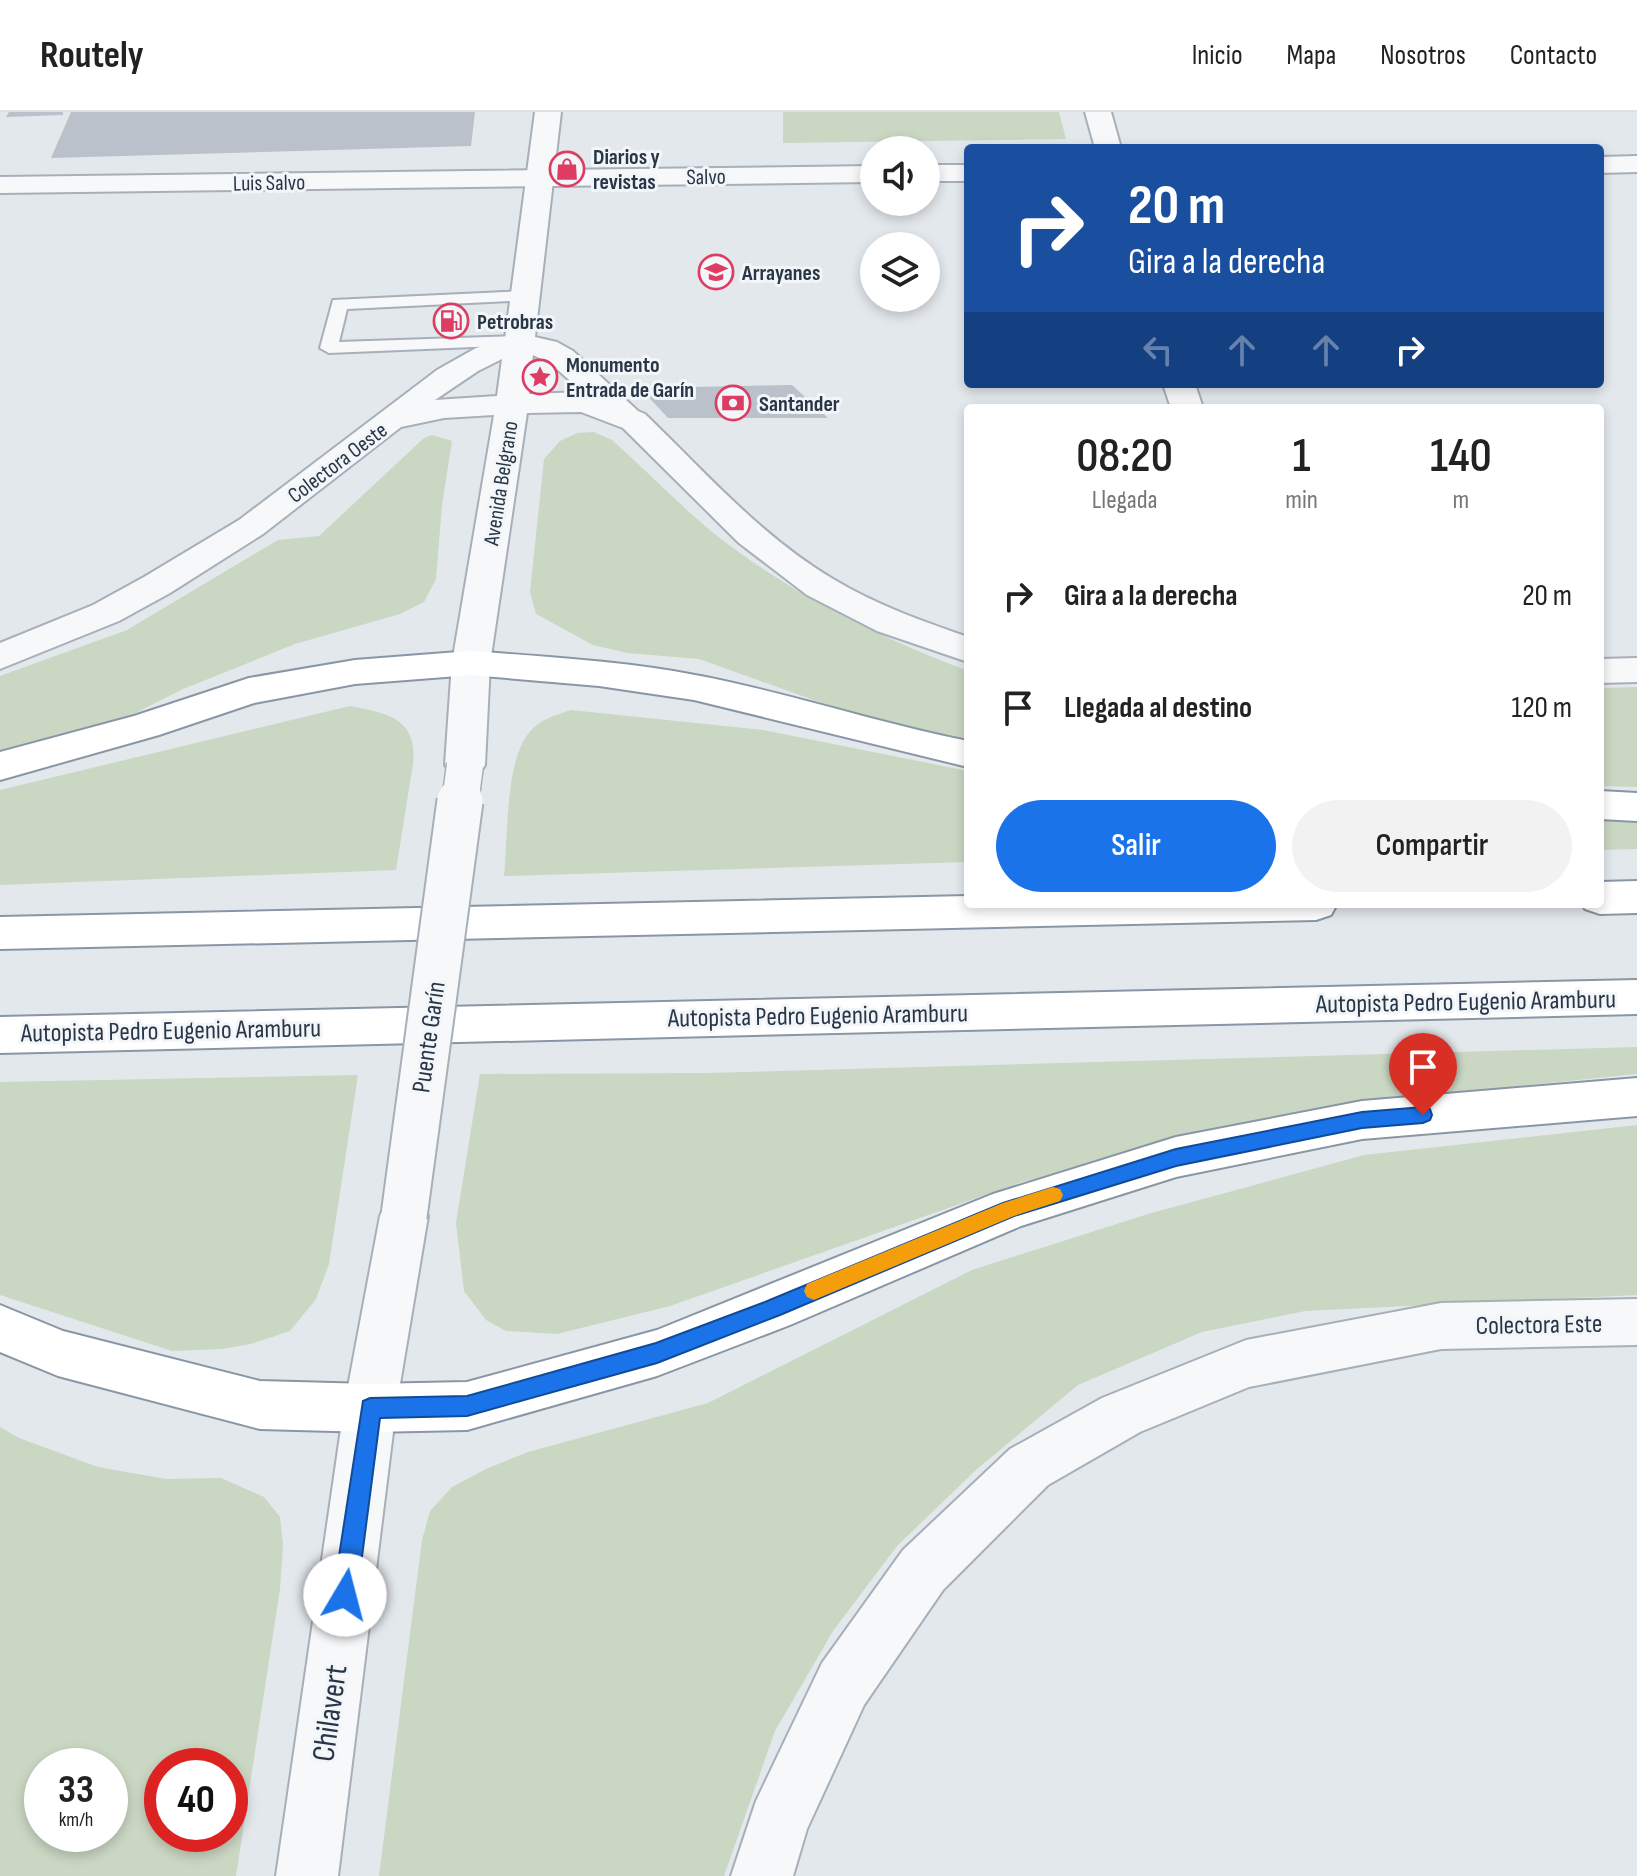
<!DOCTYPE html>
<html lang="es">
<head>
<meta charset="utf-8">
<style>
  :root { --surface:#fff; --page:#f2f2f2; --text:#222; --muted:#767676; --line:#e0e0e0; --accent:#1a73e8 }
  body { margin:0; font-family:"Sofia Sans Condensed",sans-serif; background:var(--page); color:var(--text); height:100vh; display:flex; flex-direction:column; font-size:30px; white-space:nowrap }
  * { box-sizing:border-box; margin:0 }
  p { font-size:26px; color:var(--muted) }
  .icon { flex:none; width:44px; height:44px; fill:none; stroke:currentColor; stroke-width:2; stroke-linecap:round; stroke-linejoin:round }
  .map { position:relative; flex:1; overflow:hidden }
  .details { position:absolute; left:964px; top:292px; width:640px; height:504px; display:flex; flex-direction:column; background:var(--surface); border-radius:8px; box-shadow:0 4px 12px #0003 }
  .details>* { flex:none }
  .guide { position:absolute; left:964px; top:32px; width:640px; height:244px; border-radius:8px; box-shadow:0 4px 12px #0003; background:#1a4fa0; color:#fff; overflow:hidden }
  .fabs { position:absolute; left:860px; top:24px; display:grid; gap:16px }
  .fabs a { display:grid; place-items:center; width:80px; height:80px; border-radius:50%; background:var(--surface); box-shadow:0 4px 12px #0003; font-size:40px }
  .speed { position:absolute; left:24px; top:1636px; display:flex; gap:16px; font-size:40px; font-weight:700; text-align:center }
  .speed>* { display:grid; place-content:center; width:104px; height:104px; border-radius:50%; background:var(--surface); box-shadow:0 4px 12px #0003; line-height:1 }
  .speed small { font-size:20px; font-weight:400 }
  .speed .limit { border:12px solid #d22; background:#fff; color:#111 }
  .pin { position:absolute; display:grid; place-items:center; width:68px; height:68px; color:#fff; margin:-82px -34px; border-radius:50% 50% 50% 0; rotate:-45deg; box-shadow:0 0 8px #0007 }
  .pin .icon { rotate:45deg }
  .me { position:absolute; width:88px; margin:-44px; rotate:8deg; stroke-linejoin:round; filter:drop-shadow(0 0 6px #0008) }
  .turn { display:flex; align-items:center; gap:28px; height:168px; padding:0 32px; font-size:36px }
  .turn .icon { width:104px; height:104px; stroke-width:2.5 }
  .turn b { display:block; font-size:56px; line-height:68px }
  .lanes { display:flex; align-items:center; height:76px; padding:0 32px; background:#0003; justify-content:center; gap:40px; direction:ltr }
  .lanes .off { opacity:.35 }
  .eta { display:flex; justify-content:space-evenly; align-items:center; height:136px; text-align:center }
  .eta b { font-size:48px; font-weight:600; line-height:56px }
  .action { display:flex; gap:16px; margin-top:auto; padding:16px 32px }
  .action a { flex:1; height:92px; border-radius:48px; background:var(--accent); color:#fff; font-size:32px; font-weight:600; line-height:92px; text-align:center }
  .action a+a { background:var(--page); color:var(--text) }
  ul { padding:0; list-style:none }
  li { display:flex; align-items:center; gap:24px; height:112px; padding:0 32px }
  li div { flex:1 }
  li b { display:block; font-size:30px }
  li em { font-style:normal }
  header { display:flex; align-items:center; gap:48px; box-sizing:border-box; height:112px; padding:0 40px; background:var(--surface); border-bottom:2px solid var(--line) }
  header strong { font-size:38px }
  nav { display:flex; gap:44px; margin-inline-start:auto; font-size:28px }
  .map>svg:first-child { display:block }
</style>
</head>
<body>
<header>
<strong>Routely</strong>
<nav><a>Inicio</a><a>Mapa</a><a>Nosotros</a><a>Contacto</a></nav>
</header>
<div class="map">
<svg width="1637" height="1764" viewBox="0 0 1637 1764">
  <rect width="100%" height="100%" fill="#e3e8ed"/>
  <!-- green -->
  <g fill="#cad7c3" fill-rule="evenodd">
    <path d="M 783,0 L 1059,0 L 1066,27 L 783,31 Z"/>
    <path d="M 594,320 L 612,328 C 647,359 680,394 716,423 C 791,482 879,525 968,559 L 968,630 L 830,594 L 699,547 L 627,541 L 593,533 L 536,502 L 530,480 L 544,347 L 560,329 L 577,321 Z"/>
    <path d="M 432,323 L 452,329 L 442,393 L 436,467 L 424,490 L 400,502 L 295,532 L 183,577 L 110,614 L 0,642 L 0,564 L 127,518 L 278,428 L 319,424 L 424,326 Z"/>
    <path d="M 1637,575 L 1637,675 L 1600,674 L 1600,576 Z"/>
    <path d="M 350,594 C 387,601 418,606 413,652 L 396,758 L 0,773 L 0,678 Z"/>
    <path d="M 571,598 L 763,618 L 968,659 L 968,750 L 504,764 C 508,726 505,652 528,622 C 538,608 555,603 571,598 Z"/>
    <path d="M 1600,703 L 1637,704 L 1637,737 L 1600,738 Z"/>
    <path d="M 1637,935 L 1637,962 L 1355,991 L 1202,1026 L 1022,1070 L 670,1194 L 557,1222 L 506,1219 L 486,1208 L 464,1179 L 456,1111 L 480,962 L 707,961 Z"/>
    <path d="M 358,963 L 329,1152 L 316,1187 L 290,1219 L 251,1232 L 222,1237 L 172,1239 L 0,1183 L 0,970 Z"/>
    <path d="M 1637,1013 L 1637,1183 L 1305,1199 L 1202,1220 L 1078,1273 L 977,1357 L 897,1434 L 833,1519 L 775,1619 L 724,1764 L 379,1764 L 422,1428 L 430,1399 L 452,1375 L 486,1357 L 528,1340 L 708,1291 L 972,1158 L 1148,1102 L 1364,1043 Z"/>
    <path d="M 0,1315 L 19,1326 L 98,1355 L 166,1367 L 221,1366 L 264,1385 L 280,1405 L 283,1433 L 280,1477 L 236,1764 L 0,1764 ZM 42,1654 L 110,1654 L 110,1722 L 42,1722 ZM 162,1654 L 230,1654 L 230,1722 L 162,1722 Z"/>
  </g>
  <!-- building -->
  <g fill="#bac1cb">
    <path d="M 9,0 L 63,0 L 63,3 L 6,5 Z"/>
    <path d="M 71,0 L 475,0 L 471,34 L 51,46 Z"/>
    <path d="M 792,273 L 828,306 L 668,306 L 640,276 Z"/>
  </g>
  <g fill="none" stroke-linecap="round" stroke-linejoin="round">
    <!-- service casing -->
    <g stroke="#a7afb8" stroke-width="4">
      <path id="service" d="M 525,179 L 534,184 L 531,188 L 347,197 L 339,230 L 519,224 L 528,229 L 525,233 L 329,241 L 320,236 L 333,188 Z"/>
    </g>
    <!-- minor casing -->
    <g stroke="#a7afb8" stroke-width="4">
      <g id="minor">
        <path d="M 1637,44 L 1637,60 L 1600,61 L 1600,45 Z"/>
        <rect x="926" y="53" width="42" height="16"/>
        <path d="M 874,54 L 874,70 L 0,81 L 0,65 Z"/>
      </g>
    </g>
    <!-- tertiary casing -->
    <g stroke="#a7afb8" stroke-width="4">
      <g id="tertiary">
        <path d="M 535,0 L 561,0 L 535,225 L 557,230 L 573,239 L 638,299 L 645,302 C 705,360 762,425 833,467 C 876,493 922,509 968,525 L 968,550 L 877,519 L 807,483 L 739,431 L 623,316 L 581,300 L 527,301 L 490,551 L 485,653 L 479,663 L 465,667 L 451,663 L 445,653 L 452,551 L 494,303 L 444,306 L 401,315 L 263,422 L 170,481 L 119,509 L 0,557 L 0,531 L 93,493 L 144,465 L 239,408 L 437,258 L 476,236 L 505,227 ZM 533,243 L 551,252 L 583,280 L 529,282 ZM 502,247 L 497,284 L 435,288 L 478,259 Z"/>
        <path d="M 1085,0 L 1111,0 L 1121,36 L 1095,36 Z"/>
        <path d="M 1163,272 L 1195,272 L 1203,296 L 1171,296 Z"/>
        <path d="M 1637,546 L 1637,570 L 1600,571 L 1600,547 Z"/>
        <path d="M 404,1083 L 421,1089 L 428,1104 L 396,1296 L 338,1764 L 276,1764 L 344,1296 L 380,1104 L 387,1089 Z"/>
        <path d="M 1637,1187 L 1637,1233 L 1441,1237 L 1249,1275 L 1140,1320 L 1048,1373 L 943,1478 L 864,1593 L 807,1717 L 793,1764 L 731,1764 L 756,1689 L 822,1551 L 903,1438 L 1010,1337 L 1102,1286 L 1246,1228 L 1441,1191 Z"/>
      </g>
    </g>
    <!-- motorway casing -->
    <g stroke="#8996a5" stroke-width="4">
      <g id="motorway">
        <path d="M 471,539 C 546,545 622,549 695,563 C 787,580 876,611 968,629 L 968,655 L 694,588 L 599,574 L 471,563 L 355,572 L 254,591 L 159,623 L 0,668 L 0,640 L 134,604 L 249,566 L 355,548 Z"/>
        <path d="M 1600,679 L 1637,681 L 1637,709 L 1600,707 Z"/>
        <path d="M 1637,769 L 1637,801 L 1600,802 L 1585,797 L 1582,792 L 1600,792 L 1600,770 Z"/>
        <path d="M 968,784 L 968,792 L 1337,792 L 1331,803 L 1316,808 L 0,837 L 0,805 Z"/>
        <path d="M 1637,868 L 1637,902 L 0,941 L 0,905 Z"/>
        <path d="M 1637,966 L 1637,1004 L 1362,1027 L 1176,1065 L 1021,1114 L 790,1213 L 657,1264 L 467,1318 L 370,1320 L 260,1317 L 58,1264 L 0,1240 L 0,1193 L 63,1219 L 260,1269 L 370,1272 L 467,1270 L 657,1218 L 993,1082 L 1176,1025 L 1362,989 Z"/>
      </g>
    </g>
    <!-- service -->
    <use href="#service" fill="#f7f8fa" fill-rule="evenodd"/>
    <!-- minor -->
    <use href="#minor" fill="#f7f8fa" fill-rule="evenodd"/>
    <!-- tertiary -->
    <use href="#tertiary" fill="#f7f8fa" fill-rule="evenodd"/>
    <!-- motorway -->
    <use href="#motorway" fill="#fff" fill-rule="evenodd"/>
    <!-- tertiary-bridge-far1 casing -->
    <g stroke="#a7afb8" stroke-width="39" stroke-linecap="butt">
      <path id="tertiary-bridge-far1" d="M 460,691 L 465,653"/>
    </g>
    <!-- tertiary-bridge casing -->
    <g stroke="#a7afb8" stroke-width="49" stroke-linecap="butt">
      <path id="tertiary-bridge" d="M 404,1104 L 460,689"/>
    </g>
    <!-- tertiary-bridge-far1 -->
    <use href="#tertiary-bridge-far1" stroke="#f7f8fa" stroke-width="36"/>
    <!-- tertiary-bridge -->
    <use href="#tertiary-bridge" stroke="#f7f8fa" stroke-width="45"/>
  </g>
  <!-- route -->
  <path fill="#1a73e8" stroke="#114b97" stroke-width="2" d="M 1423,995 L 1430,997 L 1432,1003 L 1430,1008 L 1423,1011 L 1362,1016 L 1176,1054 L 1014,1104 L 780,1203 L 657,1251 L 467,1304 L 380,1306 L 357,1483 L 353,1492 L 345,1495 L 337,1492 L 333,1483 L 363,1289 L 370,1286 L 467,1284 L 656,1231 L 765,1190 L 1003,1091 L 1176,1037 L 1362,1000 Z"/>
  <!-- slow -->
  <path fill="#f59e0b" d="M 1053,1075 L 1060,1077 L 1063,1083 L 1060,1089 L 1014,1104 L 814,1188 L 807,1185 L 804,1179 L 807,1172 L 1003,1091 Z"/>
  <!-- icons -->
  <defs>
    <g id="shop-ring" transform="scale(1.8)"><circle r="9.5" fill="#f3f6f9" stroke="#dd3d62" stroke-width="1.5"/><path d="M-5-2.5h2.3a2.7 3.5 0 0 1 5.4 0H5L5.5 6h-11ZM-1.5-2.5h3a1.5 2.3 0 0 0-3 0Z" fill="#dd3d62"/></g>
    <g id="school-ring" transform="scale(1.8)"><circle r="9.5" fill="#f3f6f9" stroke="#dd3d62" stroke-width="1.5"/><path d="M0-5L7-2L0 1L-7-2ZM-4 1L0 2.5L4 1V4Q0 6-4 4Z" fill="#dd3d62"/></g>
    <g id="fuel-ring" transform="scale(1.8)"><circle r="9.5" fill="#f3f6f9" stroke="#dd3d62" stroke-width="1.5"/><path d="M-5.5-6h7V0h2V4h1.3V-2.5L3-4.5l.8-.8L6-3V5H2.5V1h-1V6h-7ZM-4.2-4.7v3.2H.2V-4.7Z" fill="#dd3d62"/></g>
    <g id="sight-ring" transform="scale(1.8)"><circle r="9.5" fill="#f3f6f9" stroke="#dd3d62" stroke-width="1.5"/><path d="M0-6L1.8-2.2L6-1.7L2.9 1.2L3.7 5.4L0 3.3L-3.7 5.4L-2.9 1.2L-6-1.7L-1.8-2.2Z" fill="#dd3d62"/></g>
    <g id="bank-ring" transform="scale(1.8)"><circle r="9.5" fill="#f3f6f9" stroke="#dd3d62" stroke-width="1.5"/><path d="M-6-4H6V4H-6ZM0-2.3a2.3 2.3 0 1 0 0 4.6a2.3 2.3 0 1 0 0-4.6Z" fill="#dd3d62"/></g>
  </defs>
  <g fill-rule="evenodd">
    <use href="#shop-ring" x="567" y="57"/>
    <use href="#school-ring" x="716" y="160"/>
    <use href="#fuel-ring" x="451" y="209"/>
    <use href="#sight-ring" x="540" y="265"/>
    <use href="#bank-ring" x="733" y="291"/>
  </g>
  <g text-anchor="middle" stroke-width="6" stroke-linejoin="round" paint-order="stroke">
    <!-- far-poi labels -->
    <g font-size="22" font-weight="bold" fill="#293647" stroke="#f3f6f9" text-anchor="start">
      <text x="593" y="52">Diarios y<tspan x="593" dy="25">revistas</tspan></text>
      <text x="742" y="168">Arrayanes</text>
      <text x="477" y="217">Petrobras</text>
      <text x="566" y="260">Monumento<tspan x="566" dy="25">Entrada de Garín</tspan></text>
      <text x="759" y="299">Santander</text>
    </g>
    <!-- far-street labels -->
    <g font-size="22" fill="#293647" stroke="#f3f6f9">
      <text transform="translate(706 64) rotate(-1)" y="8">Salvo</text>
      <text transform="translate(269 70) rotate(-1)" y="8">Luis Salvo</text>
      <text transform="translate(337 350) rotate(-37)" y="8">Colectora Oeste</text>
      <text transform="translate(500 371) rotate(-81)" y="8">Avenida Belgrano</text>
    </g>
    <!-- street labels -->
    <g font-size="26" fill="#293647" stroke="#f3f6f9">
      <text transform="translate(1466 889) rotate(-1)" y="9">Autopista Pedro Eugenio Aramburu</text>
      <text transform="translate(818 903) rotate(-1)" y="9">Autopista Pedro Eugenio Aramburu</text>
      <text transform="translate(171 918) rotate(-1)" y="9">Autopista Pedro Eugenio Aramburu</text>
      <text transform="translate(428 925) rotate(-82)" y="9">Puente Garín</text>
      <text transform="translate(1539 1212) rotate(-1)" y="9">Colectora Este</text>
    </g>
    <!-- near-street labels -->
    <g font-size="32" fill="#293647" stroke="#f3f6f9">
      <text transform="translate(329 1601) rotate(-82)" y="11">Chilavert</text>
    </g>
  </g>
</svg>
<div class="fabs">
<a><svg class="icon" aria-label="sound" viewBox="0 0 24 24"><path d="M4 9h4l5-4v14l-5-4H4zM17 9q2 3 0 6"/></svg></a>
<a><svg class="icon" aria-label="layers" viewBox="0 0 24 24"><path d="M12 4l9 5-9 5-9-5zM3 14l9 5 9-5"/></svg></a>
</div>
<div class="speed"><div>33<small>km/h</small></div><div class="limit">40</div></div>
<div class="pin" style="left:1423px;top:1003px;background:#d93025"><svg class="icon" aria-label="arrive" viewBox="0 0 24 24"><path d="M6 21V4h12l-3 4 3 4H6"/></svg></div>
<svg class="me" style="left:345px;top:1483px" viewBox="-20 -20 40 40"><circle r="19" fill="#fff"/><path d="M0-13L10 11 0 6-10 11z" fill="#1a73e8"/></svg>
<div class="guide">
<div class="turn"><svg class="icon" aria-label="right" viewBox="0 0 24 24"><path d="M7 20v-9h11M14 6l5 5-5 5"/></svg><div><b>20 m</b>Gira a la derecha</div></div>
<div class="lanes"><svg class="icon off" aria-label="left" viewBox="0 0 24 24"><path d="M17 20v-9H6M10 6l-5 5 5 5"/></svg><svg class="icon off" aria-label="ahead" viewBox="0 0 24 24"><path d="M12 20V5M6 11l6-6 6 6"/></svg><svg class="icon off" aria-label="ahead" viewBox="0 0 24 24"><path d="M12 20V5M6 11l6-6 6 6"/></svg><svg class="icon" aria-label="right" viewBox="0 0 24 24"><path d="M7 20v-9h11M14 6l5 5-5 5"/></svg></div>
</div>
<section class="details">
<div class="eta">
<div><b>08:20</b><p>Llegada</p></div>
<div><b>1</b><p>min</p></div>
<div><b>140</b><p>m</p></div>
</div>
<ul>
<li><svg class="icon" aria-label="right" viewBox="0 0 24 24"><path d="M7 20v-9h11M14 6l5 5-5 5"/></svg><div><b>Gira a la derecha</b></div><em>20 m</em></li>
<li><svg class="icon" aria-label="arrive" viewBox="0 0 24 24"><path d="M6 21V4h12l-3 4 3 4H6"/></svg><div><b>Llegada al destino</b></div><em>120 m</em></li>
</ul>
<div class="action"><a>Salir</a><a>Compartir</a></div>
</section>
</div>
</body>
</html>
